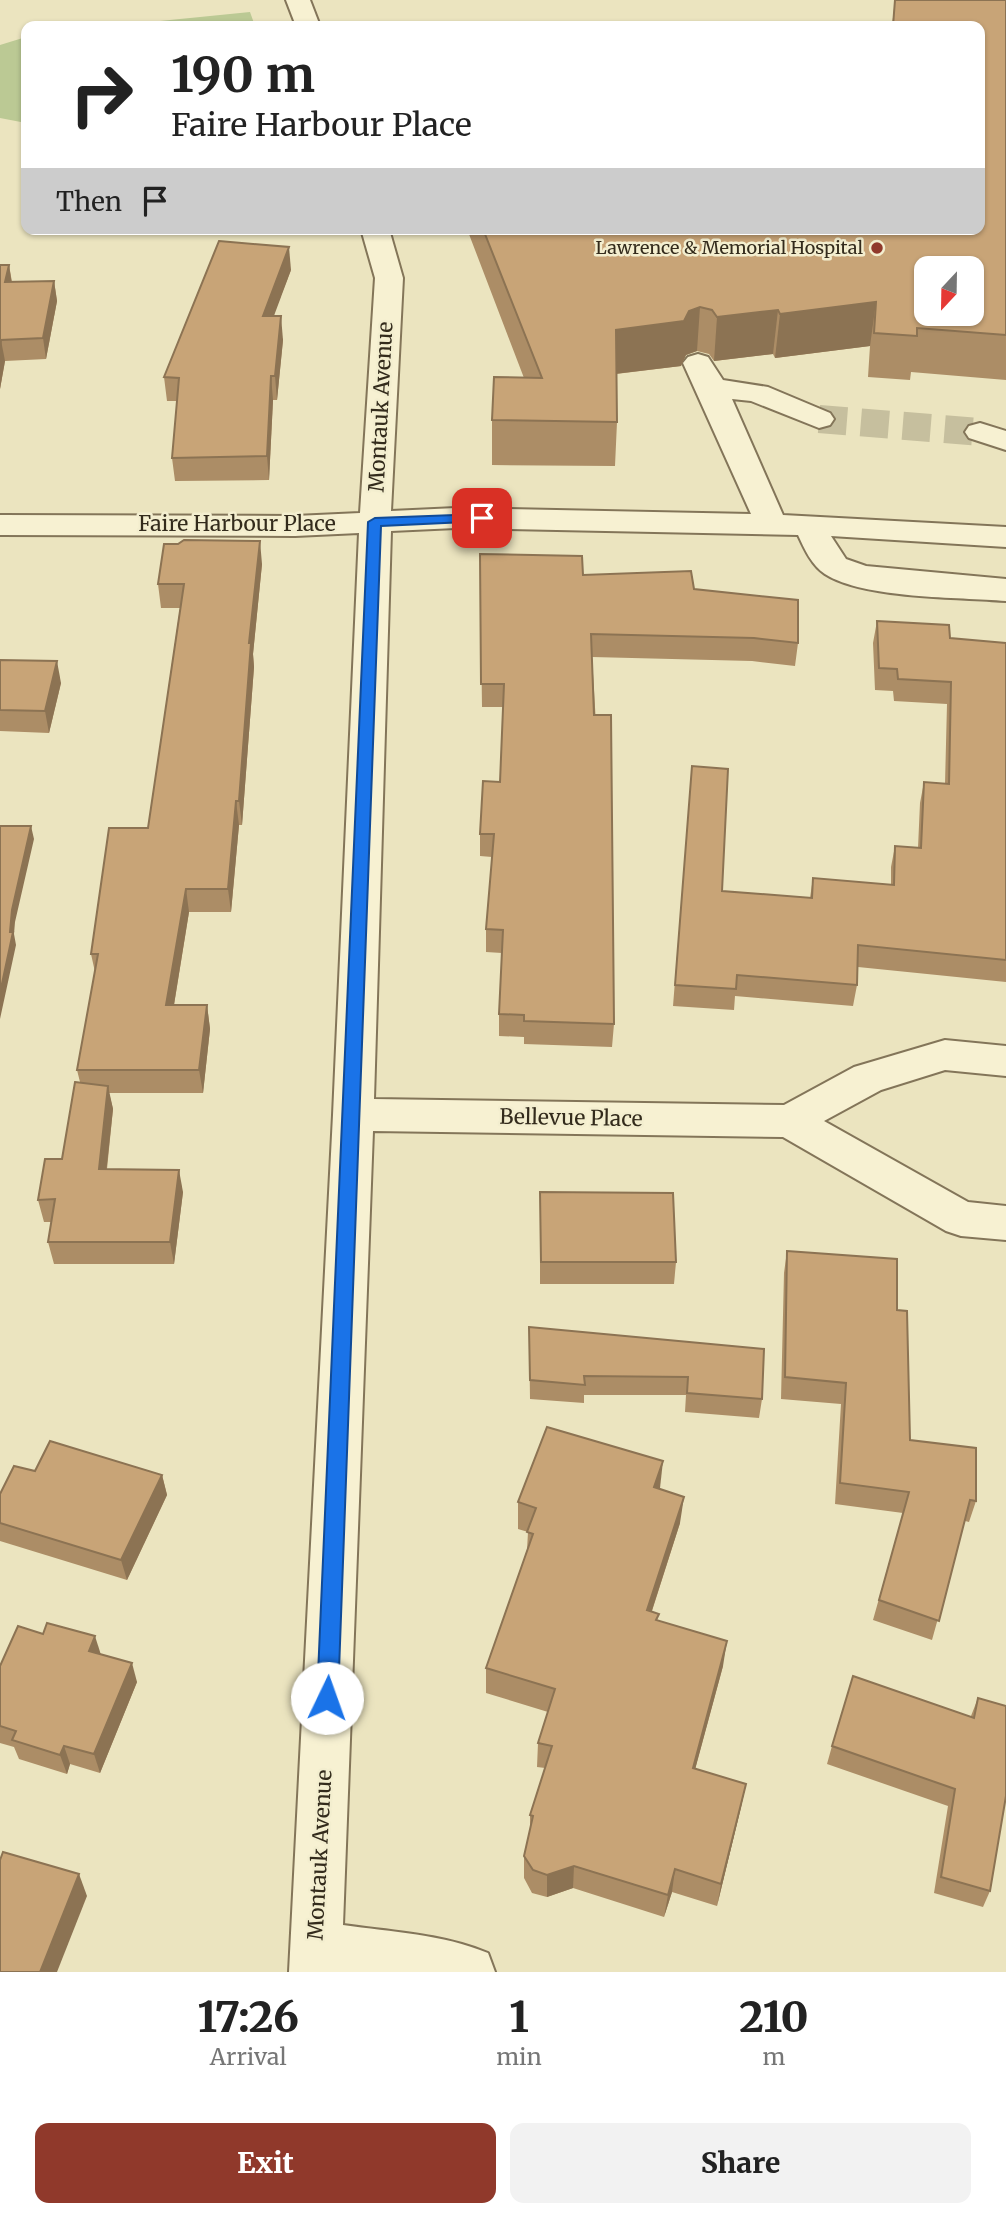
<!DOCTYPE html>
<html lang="en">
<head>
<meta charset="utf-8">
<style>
  :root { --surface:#fff; --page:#f2f2f2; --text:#222; --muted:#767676; --accent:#90392b }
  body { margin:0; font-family:Merriweather,serif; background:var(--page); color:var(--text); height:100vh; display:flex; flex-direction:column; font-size:26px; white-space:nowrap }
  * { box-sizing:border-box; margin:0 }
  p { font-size:23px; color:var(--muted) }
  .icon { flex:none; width:38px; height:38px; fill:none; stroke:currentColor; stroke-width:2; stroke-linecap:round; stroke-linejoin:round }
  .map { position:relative; height:1972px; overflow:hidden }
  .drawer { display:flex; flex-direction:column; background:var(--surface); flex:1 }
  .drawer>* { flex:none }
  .top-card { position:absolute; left:21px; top:21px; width:964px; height:214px; border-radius:14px; box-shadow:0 2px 5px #0004; background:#fff; color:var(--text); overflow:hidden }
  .needle { width:46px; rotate:202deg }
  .tools { position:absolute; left:914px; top:256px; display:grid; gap:14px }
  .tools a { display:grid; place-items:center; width:70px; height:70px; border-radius:14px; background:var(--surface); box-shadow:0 2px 5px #0004; font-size:35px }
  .pin { position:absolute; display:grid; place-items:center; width:60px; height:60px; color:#fff; margin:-30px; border-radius:14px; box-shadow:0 4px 10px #0006 }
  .me { position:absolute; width:77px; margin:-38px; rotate:3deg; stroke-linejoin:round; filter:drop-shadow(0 0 5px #0008) }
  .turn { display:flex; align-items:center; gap:24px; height:147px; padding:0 35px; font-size:32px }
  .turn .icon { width:91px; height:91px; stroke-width:2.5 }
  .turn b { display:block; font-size:49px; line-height:60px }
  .then { display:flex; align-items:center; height:66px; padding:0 35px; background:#0003; gap:14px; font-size:26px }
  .eta { display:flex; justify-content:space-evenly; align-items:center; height:119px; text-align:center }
  .eta b { font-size:42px; font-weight:800; line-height:49px }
  .cta { display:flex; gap:14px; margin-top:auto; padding:14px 35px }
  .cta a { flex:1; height:80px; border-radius:14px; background:var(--accent); color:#fff; font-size:28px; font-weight:800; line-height:80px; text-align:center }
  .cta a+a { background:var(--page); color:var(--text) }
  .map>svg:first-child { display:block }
</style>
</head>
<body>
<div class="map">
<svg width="1006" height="1972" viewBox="0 0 1006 1972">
  <rect width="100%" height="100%" fill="#ebe4bf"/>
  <!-- green -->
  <g fill="#bbc994">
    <path d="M 250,12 L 255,26 L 110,26 Z"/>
    <path d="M 26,37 L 26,123 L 0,118 L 0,45 Z"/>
  </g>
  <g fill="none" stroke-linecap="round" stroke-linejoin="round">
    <!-- minor-tunnel -->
    <path stroke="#c6bf9e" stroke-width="28" stroke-dasharray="28 14" stroke-linecap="butt" d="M 819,419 L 980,432"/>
    <!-- minor casing -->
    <g stroke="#837559" stroke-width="4">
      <g id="minor">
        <path d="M 286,0 L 310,0 L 320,26 L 296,26 Z"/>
        <path d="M 361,229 L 389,229 L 403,278 L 391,511 L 456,508 L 751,514 L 683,363 L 688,357 L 698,354 L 708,357 L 723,380 L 768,387 L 830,413 L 834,419 L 830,425 L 819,428 L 751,401 L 732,399 L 783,515 L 1006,527 L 1006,547 L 831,536 L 846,559 L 866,566 L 1006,579 L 1006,601 C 959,597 864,599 825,574 C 812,566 804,548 798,535 L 456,528 L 391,531 L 374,1099 L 784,1105 L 854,1067 L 945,1040 L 1006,1046 L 1006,1076 L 945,1070 L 881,1090 L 824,1121 L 968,1202 L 1006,1206 L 1006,1240 L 961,1236 L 946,1231 L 783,1137 L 373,1131 L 343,1925 C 392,1932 442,1934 488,1953 L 495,1972 L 289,1972 L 333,1115 L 359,533 L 295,536 L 0,535 L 0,515 L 295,516 L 360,513 L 375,278 Z"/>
        <path d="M 980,423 L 1006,431 L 1006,450 L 969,438 L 965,432 L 969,426 Z"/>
      </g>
    </g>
    <!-- minor -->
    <use href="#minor" fill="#f7f1d2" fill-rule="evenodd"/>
  </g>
  <!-- wall -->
  <g fill="#ac8d66">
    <path d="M 895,0 L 1006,0 L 1006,380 L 911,372 L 910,380 L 868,377 L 870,346 L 775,358 L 773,354 L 714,361 L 709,354 L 697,351 L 686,355 L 681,366 L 616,374 L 617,422 L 615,466 L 492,465 L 492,420 L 524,378 L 467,229 L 980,229 L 980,26 L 892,26 Z"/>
    <path d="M 0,265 L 9,265 L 12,282 L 54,281 L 57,301 L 46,359 L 5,361 L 0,389 Z"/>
    <path d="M 291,270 L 273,316 L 283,340 L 277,400 L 273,400 L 269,480 L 175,481 L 172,458 L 177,401 L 167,401 L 164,377 Z"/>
    <path d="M 480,554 L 583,575 L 694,589 L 798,643 L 795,666 L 752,661 L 592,657 L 614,1024 L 612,1047 L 524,1044 L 524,1037 L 499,1036 L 499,1014 L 502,953 L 486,952 L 486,929 L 492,857 L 480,856 L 480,834 L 500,782 L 503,707 L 482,707 Z"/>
    <path d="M 262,564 L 253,654 L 254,667 L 242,825 L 239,825 L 231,912 L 189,912 L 174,1005 L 207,1005 L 210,1029 L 203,1093 L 109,1093 L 113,1109 L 107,1169 L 183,1192 L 174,1264 L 54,1264 L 48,1242 L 51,1222 L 44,1222 L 38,1200 L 62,1159 L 80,1082 L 77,1070 L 95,972 L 91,954 L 148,828 L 180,608 L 161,608 L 158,584 Z"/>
    <path d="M 877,621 L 950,638 L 1006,643 L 1006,982 L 858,967 L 857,985 L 853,1006 L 735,996 L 734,1010 L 673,1006 L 692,766 L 722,891 L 810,898 L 813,878 L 891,885 L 891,867 L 895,846 L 918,848 L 920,803 L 924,782 L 945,784 L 947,704 L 894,701 L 893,691 L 875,690 L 873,643 Z"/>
    <path d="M 0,660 L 61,683 L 49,733 L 0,731 Z"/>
    <path d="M 540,1192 L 676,1262 L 674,1284 L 540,1284 Z"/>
    <path d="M 787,1251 L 897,1310 L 910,1440 L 976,1501 L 969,1522 L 965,1521 L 932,1640 L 873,1620 L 903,1513 L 835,1504 L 841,1404 L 781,1399 L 784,1273 Z"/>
    <path d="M 529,1327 L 762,1399 L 759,1418 L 685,1412 L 686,1395 L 584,1395 L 584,1403 L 530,1399 Z"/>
    <path d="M 162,1475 L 167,1495 L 127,1580 L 0,1541 L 0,1494 Z"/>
    <path d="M 660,1489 L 680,1523 L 652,1611 L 658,1621 L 723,1666 L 695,1769 L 746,1784 L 741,1807 L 717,1906 L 672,1892 L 664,1917 L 573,1888 L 547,1897 L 532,1893 L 524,1878 L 524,1856 L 530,1831 L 530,1815 L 545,1768 L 537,1767 L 538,1743 L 548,1712 L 486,1693 L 486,1668 L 527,1550 L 528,1532 L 518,1529 L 518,1502 Z"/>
    <path d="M 101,1654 L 137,1682 L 100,1773 L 70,1764 L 67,1774 L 19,1759 L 14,1747 L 0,1743 L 0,1666 Z"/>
    <path d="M 978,1698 L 990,1891 L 983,1907 L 934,1893 L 948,1806 L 827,1764 L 832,1746 L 971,1716 Z"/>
  </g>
  <!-- shaded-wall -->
  <g fill="#8c7353">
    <path d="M 289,247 L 291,270 L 265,340 L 263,316 Z"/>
    <path d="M 9,265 L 12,285 L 5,282 Z"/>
    <path d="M 54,281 L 57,301 L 46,359 L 43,338 Z"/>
    <path d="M 876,302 L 870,346 L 775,358 L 780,314 Z"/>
    <path d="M 700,307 L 697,351 L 686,355 L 681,366 L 614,374 L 616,330 Z"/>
    <path d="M 778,310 L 773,354 L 714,361 L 717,317 Z"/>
    <path d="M 281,316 L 283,340 L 277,400 L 275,376 Z"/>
    <path d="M 1,340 L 5,361 L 0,389 L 0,347 Z"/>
    <path d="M 271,376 L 273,400 L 269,480 L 267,456 Z"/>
    <path d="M 260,541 L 262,564 L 253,654 L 254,667 L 242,825 L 239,801 L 249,643 Z"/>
    <path d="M 57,661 L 61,683 L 49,733 L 45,711 Z"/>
    <path d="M 236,801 L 239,825 L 231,912 L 228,889 Z"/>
    <path d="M 31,826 L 34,839 L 15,922 L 14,934 L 16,945 L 0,1019 L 0,993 L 12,910 Z"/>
    <path d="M 186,889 L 189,912 L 170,1029 L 166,1005 Z"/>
    <path d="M 207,1005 L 210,1029 L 203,1093 L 199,1070 Z"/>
    <path d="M 108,1086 L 113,1109 L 104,1192 L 99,1169 Z"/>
    <path d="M 179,1170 L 183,1192 L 174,1264 L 170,1242 Z"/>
    <path d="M 663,1461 L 660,1488 L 651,1514 L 654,1487 Z"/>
    <path d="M 162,1475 L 167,1495 L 127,1580 L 121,1560 Z"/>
    <path d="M 684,1497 L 680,1523 L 644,1635 L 647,1610 Z"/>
    <path d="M 95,1636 L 101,1655 L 89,1651 Z"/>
    <path d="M 727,1641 L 723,1666 L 689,1792 L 693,1768 Z"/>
    <path d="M 132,1663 L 137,1682 L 100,1773 L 94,1754 Z"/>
    <path d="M 64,1746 L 70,1764 L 67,1774 L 60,1755 Z"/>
    <path d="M 746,1784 L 741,1807 L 717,1906 L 721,1884 Z"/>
    <path d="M 574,1866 L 573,1888 L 547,1897 L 547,1875 Z"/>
    <path d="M 675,1869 L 672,1892 L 664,1917 L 668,1895 Z"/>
    <path d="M 79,1874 L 87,1896 L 57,1972 L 40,1972 Z"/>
  </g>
  <!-- building -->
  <g fill="#c8a477" stroke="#8c7353" stroke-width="2" fill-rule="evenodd">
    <path d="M 895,0 L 1006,0 L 1006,335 L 917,328 L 917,336 L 874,333 L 876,302 L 780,314 L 778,310 L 717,317 L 712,310 L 700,307 L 689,311 L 684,321 L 616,330 L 617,422 L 492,420 L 494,377 L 542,378 L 483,229 L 980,229 L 980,26 L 893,26 ZM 926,268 L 971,268 L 971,313 L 926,313 Z"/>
    <path d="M 219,241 L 289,247 L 263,316 L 281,316 L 275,376 L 271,376 L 267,456 L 172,458 L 179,378 L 164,377 Z"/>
    <path d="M 0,265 L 9,265 L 5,282 L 54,281 L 43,338 L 1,340 L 0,347 Z"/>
    <path d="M 184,540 L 260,541 L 249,643 L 251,643 L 239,801 L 236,801 L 228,889 L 186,889 L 166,1005 L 207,1005 L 199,1070 L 77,1070 L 98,954 L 91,954 L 109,828 L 148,828 L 184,584 L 158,584 L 164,544 L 178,544 Z"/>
    <path d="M 480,554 L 582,556 L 583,575 L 691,571 L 694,589 L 798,600 L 798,643 L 754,638 L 591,634 L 594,715 L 611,715 L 614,1024 L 524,1021 L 524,1015 L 499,1014 L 503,930 L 486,929 L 494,834 L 480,834 L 483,781 L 500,782 L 504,684 L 481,684 Z"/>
    <path d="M 877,621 L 949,625 L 950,638 L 1006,643 L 1006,960 L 858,945 L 857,985 L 737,975 L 736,989 L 675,985 L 692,766 L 728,769 L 722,891 L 812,898 L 813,878 L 894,885 L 895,846 L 921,848 L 924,782 L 949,784 L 951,682 L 898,679 L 897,669 L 879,668 Z"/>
    <path d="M 0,660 L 57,661 L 45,711 L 0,710 Z"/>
    <path d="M 0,826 L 31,826 L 12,910 L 10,932 L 13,932 L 0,993 Z"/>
    <path d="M 75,1082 L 108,1086 L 99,1169 L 179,1170 L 170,1242 L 48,1242 L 55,1199 L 38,1200 L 45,1159 L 62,1159 Z"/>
    <path d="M 540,1192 L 673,1193 L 676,1262 L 541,1262 Z"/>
    <path d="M 787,1251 L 897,1259 L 897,1310 L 907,1311 L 910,1440 L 976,1448 L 976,1501 L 970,1500 L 939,1621 L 879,1600 L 909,1492 L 840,1483 L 846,1383 L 785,1377 Z"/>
    <path d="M 529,1327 L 764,1349 L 762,1399 L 687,1393 L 688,1377 L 584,1376 L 585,1385 L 530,1380 Z"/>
    <path d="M 547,1427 L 663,1461 L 654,1487 L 684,1497 L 647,1610 L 659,1614 L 656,1620 L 727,1641 L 693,1768 L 746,1784 L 721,1884 L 675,1869 L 668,1895 L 574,1866 L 547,1875 L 533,1870 L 524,1856 L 533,1816 L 530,1815 L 552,1746 L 538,1743 L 555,1689 L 486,1668 L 533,1534 L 527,1532 L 536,1508 L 518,1502 Z"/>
    <path d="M 50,1441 L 162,1475 L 121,1560 L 0,1523 L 0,1494 L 14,1466 L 35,1471 Z"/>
    <path d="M 47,1623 L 95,1636 L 89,1651 L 132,1663 L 94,1754 L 64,1746 L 60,1755 L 12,1740 L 16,1731 L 0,1726 L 0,1666 L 18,1626 L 43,1634 Z"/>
    <path d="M 853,1676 L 974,1718 L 978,1698 L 1006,1706 L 1006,1796 L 990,1891 L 941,1877 L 955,1789 L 832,1746 Z"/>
    <path d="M 3,1852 L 79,1874 L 40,1972 L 0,1972 L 0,1860 Z"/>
  </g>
  <!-- route -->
  <path fill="#1a73e8" stroke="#114b97" stroke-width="2" d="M 482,514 L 489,518 L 487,521 L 381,526 L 338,1698 L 335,1704 L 327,1707 L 320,1704 L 317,1698 L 368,522 L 375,518 Z"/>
  <!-- markers -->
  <circle fill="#90392b" stroke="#f3eecf" stroke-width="2.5" cx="877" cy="248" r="7"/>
  <g text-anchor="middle" stroke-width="5" stroke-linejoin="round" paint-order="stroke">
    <!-- far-poi labels -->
    <g font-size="18" fill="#332b1c" stroke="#f3eecf" text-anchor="end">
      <text x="863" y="254">Lawrence &amp; Memorial Hospital</text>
    </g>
    <!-- street labels -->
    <g font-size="21" fill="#332b1c" stroke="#f3eecf">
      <text transform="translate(381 407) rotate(-87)" y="7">Montauk Avenue</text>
      <text x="237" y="531">Faire Harbour Place</text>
      <text transform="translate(571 1118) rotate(1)" y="7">Bellevue Place</text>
      <text transform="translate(320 1855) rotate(-87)" y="7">Montauk Avenue</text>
    </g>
  </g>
</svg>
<div class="tools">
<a><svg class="needle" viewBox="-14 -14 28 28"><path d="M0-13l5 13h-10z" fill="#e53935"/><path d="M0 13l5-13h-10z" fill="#767676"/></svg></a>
</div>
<div class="pin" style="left:482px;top:518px;background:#d93025"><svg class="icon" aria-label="arrive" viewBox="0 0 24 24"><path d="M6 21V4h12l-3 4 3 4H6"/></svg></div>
<svg class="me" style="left:327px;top:1698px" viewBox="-20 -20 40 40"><circle r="19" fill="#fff"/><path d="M0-13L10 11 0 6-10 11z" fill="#1a73e8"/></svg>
<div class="top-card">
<div class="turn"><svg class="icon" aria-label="right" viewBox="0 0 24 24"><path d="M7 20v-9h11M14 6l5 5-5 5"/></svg><div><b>190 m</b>Faire Harbour Place</div></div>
<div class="then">Then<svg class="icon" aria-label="arrive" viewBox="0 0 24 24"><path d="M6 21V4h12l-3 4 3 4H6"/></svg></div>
</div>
</div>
<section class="drawer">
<div class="eta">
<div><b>17:26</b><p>Arrival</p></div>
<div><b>1</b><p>min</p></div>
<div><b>210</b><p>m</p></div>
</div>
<div class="cta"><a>Exit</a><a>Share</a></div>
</section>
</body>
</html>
